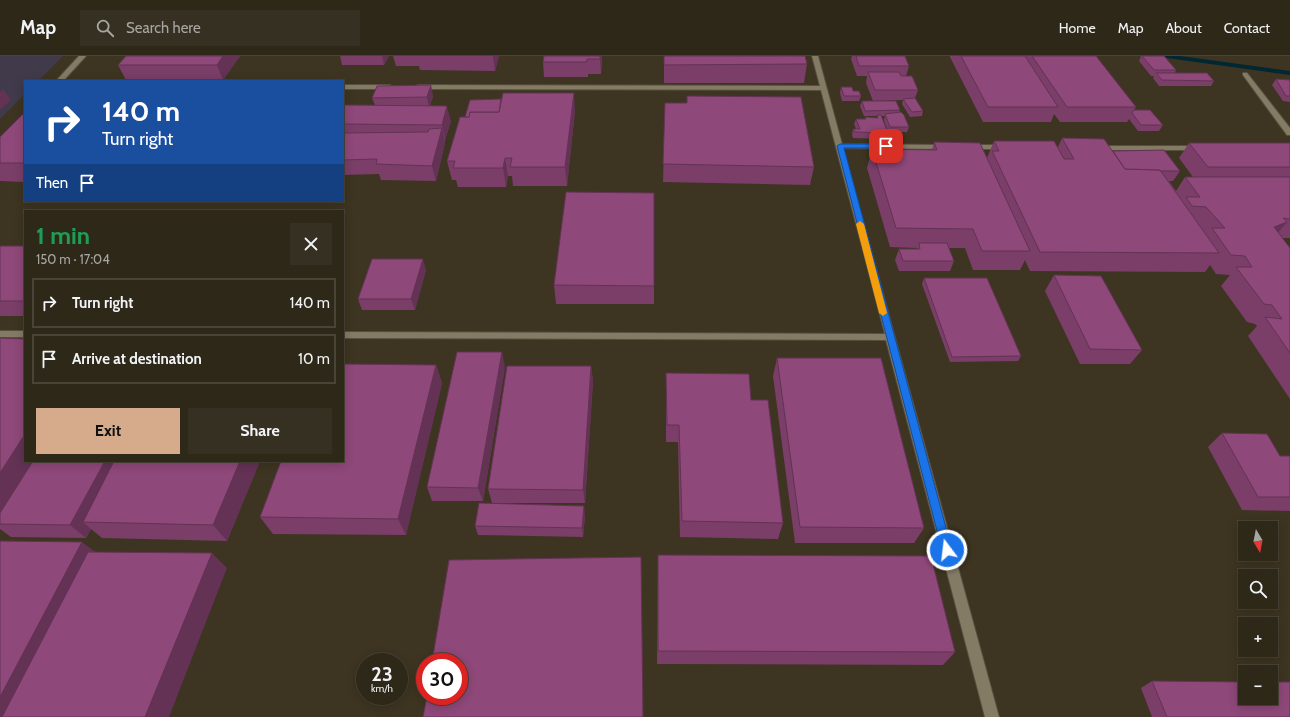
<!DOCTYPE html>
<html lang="en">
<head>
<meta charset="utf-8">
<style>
  :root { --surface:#2e2819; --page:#363022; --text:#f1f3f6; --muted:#a7a6a2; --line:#494438; --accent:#d6ab8b }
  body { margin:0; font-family:Cabin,sans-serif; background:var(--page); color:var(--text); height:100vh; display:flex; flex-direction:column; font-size:15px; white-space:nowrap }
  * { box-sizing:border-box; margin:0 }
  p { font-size:13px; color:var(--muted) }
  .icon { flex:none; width:22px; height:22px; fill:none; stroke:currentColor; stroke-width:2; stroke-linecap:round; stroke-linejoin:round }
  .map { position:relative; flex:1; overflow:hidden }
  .panel { position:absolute; left:24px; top:154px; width:320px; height:252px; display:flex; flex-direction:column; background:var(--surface); border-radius:0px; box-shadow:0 2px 10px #0003,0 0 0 1px var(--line) }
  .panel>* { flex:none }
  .hud { position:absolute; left:24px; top:24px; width:320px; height:122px; border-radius:0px; box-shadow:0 2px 10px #0003,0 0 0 1px var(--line); background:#1a4fa0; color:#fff; overflow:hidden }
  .needle { width:26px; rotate:170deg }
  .tools { position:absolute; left:1238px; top:465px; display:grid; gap:8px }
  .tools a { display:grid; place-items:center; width:40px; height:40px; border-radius:0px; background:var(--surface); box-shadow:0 2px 10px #0003,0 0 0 1px var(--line); font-size:20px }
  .speed { position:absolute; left:356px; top:597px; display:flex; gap:8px; font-size:20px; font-weight:700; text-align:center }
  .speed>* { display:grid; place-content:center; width:52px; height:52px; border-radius:50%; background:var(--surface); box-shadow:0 2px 10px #0003,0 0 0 1px var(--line); line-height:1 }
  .speed small { font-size:10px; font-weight:400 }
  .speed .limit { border:6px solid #d22; background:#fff; color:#111 }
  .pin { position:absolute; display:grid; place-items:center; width:34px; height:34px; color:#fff; margin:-17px; border-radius:8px; box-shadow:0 2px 6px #0006 }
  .me { position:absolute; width:44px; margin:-22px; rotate:345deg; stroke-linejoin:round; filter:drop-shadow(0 0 3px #0008) }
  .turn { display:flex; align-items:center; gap:14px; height:84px; padding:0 12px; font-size:18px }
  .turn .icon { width:52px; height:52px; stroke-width:2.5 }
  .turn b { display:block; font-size:28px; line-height:34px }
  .then { display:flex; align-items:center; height:38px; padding:0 12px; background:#0003; gap:8px; font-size:15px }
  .round { display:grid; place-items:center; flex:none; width:42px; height:42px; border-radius:0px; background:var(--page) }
  .headline { display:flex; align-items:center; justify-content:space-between; height:68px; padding:0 12px }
  h1 { font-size:24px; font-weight:800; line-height:30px; color:#1e9e55 }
  .primary-button { display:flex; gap:8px; margin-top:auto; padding:8px 12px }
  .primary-button a { flex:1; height:46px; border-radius:0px; background:var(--accent); color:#111; font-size:16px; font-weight:800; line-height:46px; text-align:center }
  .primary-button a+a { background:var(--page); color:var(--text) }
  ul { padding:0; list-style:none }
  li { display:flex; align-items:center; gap:12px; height:50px; margin:0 8px 6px; padding:0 4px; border:2px solid var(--line); border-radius:0px }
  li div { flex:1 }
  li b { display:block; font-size:15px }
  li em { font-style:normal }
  header { display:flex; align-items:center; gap:24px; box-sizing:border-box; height:56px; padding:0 20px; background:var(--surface); border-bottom:1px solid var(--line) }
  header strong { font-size:19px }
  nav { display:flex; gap:22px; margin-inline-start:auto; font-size:14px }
  .search { width:280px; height:36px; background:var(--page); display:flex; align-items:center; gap:10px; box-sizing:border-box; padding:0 14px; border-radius:0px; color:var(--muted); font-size:15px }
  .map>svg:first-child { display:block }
</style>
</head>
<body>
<header>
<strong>Map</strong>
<div class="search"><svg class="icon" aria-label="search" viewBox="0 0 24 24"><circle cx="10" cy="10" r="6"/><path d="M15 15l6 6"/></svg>Search here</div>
<nav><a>Home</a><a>Map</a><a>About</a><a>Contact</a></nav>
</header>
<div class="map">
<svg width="1290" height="661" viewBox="0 0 1290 661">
  <rect width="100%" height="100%" fill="#3d3521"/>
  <!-- industrial -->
  <path fill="#403a4b" d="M 0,0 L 63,0 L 38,25 L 25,25 L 25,38 L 0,63 Z"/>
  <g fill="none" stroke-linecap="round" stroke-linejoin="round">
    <!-- stream -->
    <path fill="#012832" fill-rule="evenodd" d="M 1164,0 L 1180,0 L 1290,15 L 1290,19 L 1167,2 Z"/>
    <!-- minor casing -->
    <g stroke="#57503f" stroke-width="2">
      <g id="minor">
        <path d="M 812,0 L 818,0 L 842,88 L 946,89 L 950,91 L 946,93 L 843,92 L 999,661 L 985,661 L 886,284 L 343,282 L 343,276 L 885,278 L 821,34 L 418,33 L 415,31 L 418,29 L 820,30 Z"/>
        <path d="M 1243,17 L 1247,17 L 1290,72 L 1290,79 L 1287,79 L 1243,19 Z"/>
        <path d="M 343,29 L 390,29 L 393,31 L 390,33 L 343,33 Z"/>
        <path d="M 965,89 L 1004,89 L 1008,91 L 1004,93 L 968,93 L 964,91 Z"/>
        <path d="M 1095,90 L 1198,90 L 1202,92 L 1198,94 L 1098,94 L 1094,92 Z"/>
        <rect x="0" y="275" width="25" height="6"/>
      </g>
    </g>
    <!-- tertiary casing -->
    <g stroke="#57503f" stroke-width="2">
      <path id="tertiary" d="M 79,0 L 86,0 L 63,25 L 56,25 Z"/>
    </g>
    <!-- minor -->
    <use href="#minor" fill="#847b65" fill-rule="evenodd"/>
    <!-- tertiary -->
    <use href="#tertiary" fill="#847b65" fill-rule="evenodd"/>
  </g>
  <!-- wall -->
  <g fill="#7a3e68">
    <path d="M 126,0 L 240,0 L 223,24 L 126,24 L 118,9 Z"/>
    <path d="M 340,0 L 389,0 L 384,9 L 342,9 Z"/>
    <path d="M 393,0 L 499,0 L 495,15 L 420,14 L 419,10 L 396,10 Z"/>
    <path d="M 544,0 L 602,0 L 601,18 L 588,18 L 588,21 L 544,21 L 543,6 Z"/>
    <path d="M 664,0 L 805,0 L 807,8 L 804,27 L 664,27 Z"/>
    <path d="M 852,0 L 905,0 L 909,10 L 906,20 L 918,34 L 915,42 L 923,55 L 922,60 L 910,61 L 902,48 L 903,44 L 873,45 L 866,27 L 867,20 L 857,20 L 851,3 Z"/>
    <path d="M 950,0 L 1096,0 L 1136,51 L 1134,54 L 1163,69 L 1159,75 L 1138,75 L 1129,63 L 1127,66 L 1060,66 L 1054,58 L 1051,66 L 983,66 L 950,1 Z"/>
    <path d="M 1141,0 L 1164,0 L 1176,14 L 1175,17 L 1214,25 L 1211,30 L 1159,30 L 1153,22 L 1154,20 L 1151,20 L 1139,5 Z"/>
    <path d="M 1276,23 L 1290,24 L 1290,46 L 1283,45 L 1272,29 Z"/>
    <path d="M 841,31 L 853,35 L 861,40 L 859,45 L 842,45 L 840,37 Z"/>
    <path d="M 433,40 L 430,49 L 451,65 L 445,84 L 445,87 L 436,125 L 381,124 L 379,118 L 343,119 L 343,49 L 375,49 L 372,42 Z"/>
    <path d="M 687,40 L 814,111 L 810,129 L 663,126 L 665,47 L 687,47 Z"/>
    <path d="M 862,45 L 900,54 L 899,57 L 909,71 L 907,76 L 888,76 L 884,64 L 885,60 L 881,60 L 888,77 L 886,83 L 853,82 L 852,79 L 853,73 L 856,73 L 854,68 L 856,63 L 865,63 L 865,61 L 877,62 L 877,60 L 864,60 L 860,50 Z"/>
    <path d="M 575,55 L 567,130 L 513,130 L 512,120 L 508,120 L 506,131 L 458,131 L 456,124 L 452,124 L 447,105 L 465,61 Z"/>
    <path d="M 25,56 L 25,126 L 0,125 L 0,81 Z"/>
    <path d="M 1062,82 L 1113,95 L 1180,115 L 1173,125 L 1169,125 L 1176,135 L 1185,121 L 1193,121 L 1179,102 L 1189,87 L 1290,87 L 1290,182 L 1282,182 L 1290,192 L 1290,343 L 1248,280 L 1257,270 L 1255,268 L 1247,266 L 1221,230 L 1230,219 L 1216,218 L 1210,209 L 1205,216 L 1030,215 L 1025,204 L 1020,214 L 973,214 L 965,192 L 949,192 L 954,205 L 950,215 L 899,215 L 895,204 L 899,193 L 917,193 L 917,192 L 890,191 L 867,112 L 872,93 L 932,94 L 934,86 L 987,102 L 994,85 L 1058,91 Z"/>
    <path d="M 654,137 L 654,248 L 556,248 L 554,229 Z"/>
    <rect x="0" y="190" width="25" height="70"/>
    <path d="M 426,214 L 415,254 L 362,254 L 358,243 Z"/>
    <path d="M 1054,219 L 1142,294 L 1130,308 L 1080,308 L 1045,235 Z"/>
    <path d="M 924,222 L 1021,300 L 1018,305 L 950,306 L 922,228 Z"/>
    <path d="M 777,302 L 924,472 L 914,487 L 795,487 L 773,320 Z"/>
    <path d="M 436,309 L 442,327 L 406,479 L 273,478 L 260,461 Z"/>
    <path d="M 591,310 L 593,325 L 585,447 L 492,447 L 488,433 Z"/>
    <path d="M 505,311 L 483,445 L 432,445 L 427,431 Z"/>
    <path d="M 666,317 L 751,344 L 783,467 L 778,483 L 680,481 L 678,386 L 666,386 Z"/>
    <path d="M 1222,377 L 1280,400 L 1290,400 L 1290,455 L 1242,454 L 1208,391 Z"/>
    <path d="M 25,405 L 260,405 L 227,485 L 102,482 L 91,473 L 86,482 L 11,481 L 0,473 L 0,468 Z"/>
    <path d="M 585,460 L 583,481 L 478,479 L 475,470 Z"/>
    <path d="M 658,499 L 955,596 L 943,609 L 657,608 Z"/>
    <path d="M 1152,625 L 1290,661 L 1152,661 L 1141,632 Z"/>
  </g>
  <!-- shaded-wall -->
  <g fill="#633255">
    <path d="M 223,0 L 240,0 L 223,24 L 217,9 Z"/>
    <path d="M 382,0 L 389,0 L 384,9 Z"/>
    <path d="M 493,0 L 499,0 L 495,15 Z"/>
    <path d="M 600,0 L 602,0 L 601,18 L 600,3 Z"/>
    <path d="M 431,29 L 433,40 L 429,52 L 427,41 Z"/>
    <path d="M 3,33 L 11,44 L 0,54 L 0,36 Z"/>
    <path d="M 574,37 L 575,55 L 567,130 L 565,111 Z"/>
    <path d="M 447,50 L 451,65 L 445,84 L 442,69 Z"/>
    <path d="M 442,72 L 445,87 L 436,125 L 432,110 Z"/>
    <path d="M 505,102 L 508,120 L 506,131 L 503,112 Z"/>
    <path d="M 1287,166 L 1271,185 L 1274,171 Z"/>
    <path d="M 423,203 L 426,214 L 415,254 L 411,243 Z"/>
    <path d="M 502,296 L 505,311 L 483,445 L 478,432 Z"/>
    <path d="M 436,309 L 442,327 L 406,479 L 398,463 Z"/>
    <path d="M 591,310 L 593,325 L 585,447 L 583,434 Z"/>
    <path d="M 25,378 L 25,405 L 39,405 L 0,468 L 0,417 Z"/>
    <path d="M 105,405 L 127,405 L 83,466 L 91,473 L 86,482 L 70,469 Z"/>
    <path d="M 240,405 L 260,405 L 227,485 L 213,469 Z"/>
    <path d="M 584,450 L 585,460 L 583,481 L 582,472 Z"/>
    <path d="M 82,486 L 102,501 L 21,661 L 0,661 L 0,641 Z"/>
    <path d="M 212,497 L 227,512 L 169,661 L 145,661 Z"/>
  </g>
  <!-- building -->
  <g fill="#8e4879" stroke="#633255">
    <path d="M 126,0 L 223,0 L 217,9 L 118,9 Z"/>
    <path d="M 544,0 L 600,0 L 600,3 L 587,3 L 587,6 L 543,6 Z"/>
    <path d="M 664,0 L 805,0 L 807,8 L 664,9 Z"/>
    <path d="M 856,0 L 905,0 L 909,10 L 859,10 Z"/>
    <path d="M 961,0 L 1025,0 L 1058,51 L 988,51 Z"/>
    <path d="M 1032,0 L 1096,0 L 1136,51 L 1067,51 Z"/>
    <path d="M 1142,0 L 1164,0 L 1176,14 L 1154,14 Z"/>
    <path d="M 868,16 L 899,16 L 901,20 L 912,20 L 918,34 L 875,34 Z"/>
    <path d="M 1156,17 L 1207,17 L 1214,25 L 1162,24 Z"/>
    <path d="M 1276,23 L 1290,24 L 1290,40 L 1286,40 Z"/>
    <path d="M 431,29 L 427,41 L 372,42 L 377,30 Z"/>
    <path d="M 841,31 L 852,31 L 853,35 L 859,35 L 861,40 L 844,40 Z"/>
    <path d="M 503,37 L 574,37 L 565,111 L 510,111 L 512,102 L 505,102 L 503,112 L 453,112 L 455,105 L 447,105 L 460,61 L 469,61 L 470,56 L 499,56 Z"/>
    <path d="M 687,40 L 801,41 L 814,111 L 663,108 L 665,47 L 687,47 Z"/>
    <path d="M 915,42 L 923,55 L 912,56 L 903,43 Z"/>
    <path d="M 501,43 L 499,56 L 470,56 L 469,61 L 465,61 L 470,44 Z"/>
    <path d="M 862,45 L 896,45 L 900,54 L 865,55 Z"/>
    <path d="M 343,49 L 447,50 L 442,69 L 343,68 Z"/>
    <path d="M 1134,54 L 1150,54 L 1163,69 L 1141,69 L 1132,57 Z"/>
    <path d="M 25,56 L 25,107 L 0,107 L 0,81 Z"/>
    <path d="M 901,56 L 904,59 L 909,71 L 890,71 L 885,58 Z"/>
    <path d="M 877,59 L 881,59 L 888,77 L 855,76 L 853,73 L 860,73 L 856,63 L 866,63 L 865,61 L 878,62 Z"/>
    <path d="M 442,72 L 432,110 L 376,108 L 377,103 L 343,104 L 343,77 L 428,76 L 429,73 Z"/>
    <path d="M 1062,82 L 1104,83 L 1125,113 L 1160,114 L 1219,197 L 1040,196 L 992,95 L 999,95 L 994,85 L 1054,85 L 1064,103 L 1074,103 Z"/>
    <path d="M 934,86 L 980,87 L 1030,195 L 982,195 L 973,173 L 896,172 L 872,93 L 937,94 Z"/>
    <path d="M 1189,87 L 1290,87 L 1290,111 L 1208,111 Z"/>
    <path d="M 1164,94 L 1180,115 L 1161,115 L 1160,114 L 1125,113 L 1113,95 Z"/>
    <path d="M 1185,121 L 1290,121 L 1290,163 L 1283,162 L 1287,166 L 1274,171 L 1290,192 L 1290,297 L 1265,261 L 1282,263 L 1272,249 L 1264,248 L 1236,211 L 1252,211 L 1245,200 L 1231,199 L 1212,172 L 1225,172 L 1206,151 L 1192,150 L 1186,141 L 1200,141 Z"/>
    <path d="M 566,136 L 654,137 L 654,230 L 554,229 Z"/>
    <path d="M 919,187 L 947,187 L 954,205 L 903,205 L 899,193 L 920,193 Z"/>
    <rect x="0" y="190" width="25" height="55"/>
    <path d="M 372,203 L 423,203 L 411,243 L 358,243 Z"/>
    <path d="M 1054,219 L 1101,220 L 1142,294 L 1090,293 Z"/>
    <path d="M 924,222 L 987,222 L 1021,300 L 952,301 Z"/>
    <path d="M 0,282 L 25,283 L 25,378 L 0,417 Z"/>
    <path d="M 457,296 L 502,296 L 478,432 L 427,431 Z"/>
    <path d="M 777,302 L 881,302 L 924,472 L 800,471 Z"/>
    <path d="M 343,308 L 436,309 L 398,463 L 260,461 L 281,405 L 343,405 Z"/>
    <path d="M 507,310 L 591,310 L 583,434 L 488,433 Z"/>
    <path d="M 666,317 L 749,318 L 751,344 L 768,344 L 783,467 L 682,465 L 679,369 L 667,369 Z"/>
    <path d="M 1222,377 L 1267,378 L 1280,400 L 1290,400 L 1290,441 L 1258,441 Z"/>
    <path d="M 33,405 L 105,405 L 70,469 L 0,468 L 0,457 Z"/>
    <path d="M 114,405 L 240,405 L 213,469 L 83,466 Z"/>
    <path d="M 479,447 L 584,450 L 582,472 L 475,470 Z"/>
    <path d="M 0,485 L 82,486 L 0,641 Z"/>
    <path d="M 88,496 L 212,497 L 145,661 L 2,661 Z"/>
    <path d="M 658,499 L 931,500 L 955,596 L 658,595 Z"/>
    <path d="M 641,501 L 643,661 L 423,661 L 427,640 L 459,640 L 459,606 L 432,606 L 449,504 Z"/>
    <path d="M 1152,625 L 1245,626 L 1245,642 L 1271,642 L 1271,626 L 1290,626 L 1290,661 L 1167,661 Z"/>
  </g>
  <!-- route -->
  <path fill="#1a73e8" stroke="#114b97" d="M 886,88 L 889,89 L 889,92 L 844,92 L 952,494 L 951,497 L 947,499 L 943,497 L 942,494 L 837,90 L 840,88 Z"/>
  <!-- slow -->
  <path fill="#f59e0b" d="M 860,165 L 864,168 L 887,257 L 883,260 L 879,257 L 856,168 Z"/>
</svg>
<div class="tools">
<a><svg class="needle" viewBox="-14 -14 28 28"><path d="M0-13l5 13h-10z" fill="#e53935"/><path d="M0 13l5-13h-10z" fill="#a7a6a2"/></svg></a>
<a><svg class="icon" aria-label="search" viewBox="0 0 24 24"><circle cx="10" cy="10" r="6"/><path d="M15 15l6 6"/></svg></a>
<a>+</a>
<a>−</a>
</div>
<div class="speed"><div>23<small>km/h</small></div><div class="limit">30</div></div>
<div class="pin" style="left:886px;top:90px;background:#d93025"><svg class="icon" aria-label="arrive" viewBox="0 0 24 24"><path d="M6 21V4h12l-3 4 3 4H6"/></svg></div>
<svg class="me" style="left:947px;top:494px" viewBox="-20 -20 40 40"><circle r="17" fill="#1a73e8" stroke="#fff" stroke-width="3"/><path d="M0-11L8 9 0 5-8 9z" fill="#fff"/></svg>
<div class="hud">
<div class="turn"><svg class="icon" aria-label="right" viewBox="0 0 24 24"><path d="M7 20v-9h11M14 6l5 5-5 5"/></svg><div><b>140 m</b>Turn right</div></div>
<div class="then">Then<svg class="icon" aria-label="arrive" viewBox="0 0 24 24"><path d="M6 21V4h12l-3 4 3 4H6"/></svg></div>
</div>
<section class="panel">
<div class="headline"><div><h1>1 min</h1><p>150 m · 17:04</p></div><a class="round"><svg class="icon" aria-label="close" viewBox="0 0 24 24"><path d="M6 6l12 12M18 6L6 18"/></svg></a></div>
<ul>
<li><svg class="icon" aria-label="right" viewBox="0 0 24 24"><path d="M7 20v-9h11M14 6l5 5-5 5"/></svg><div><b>Turn right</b></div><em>140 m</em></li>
<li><svg class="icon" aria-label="arrive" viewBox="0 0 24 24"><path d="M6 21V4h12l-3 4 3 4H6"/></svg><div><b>Arrive at destination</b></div><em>10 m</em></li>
</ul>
<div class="primary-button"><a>Exit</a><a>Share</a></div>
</section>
</div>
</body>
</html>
